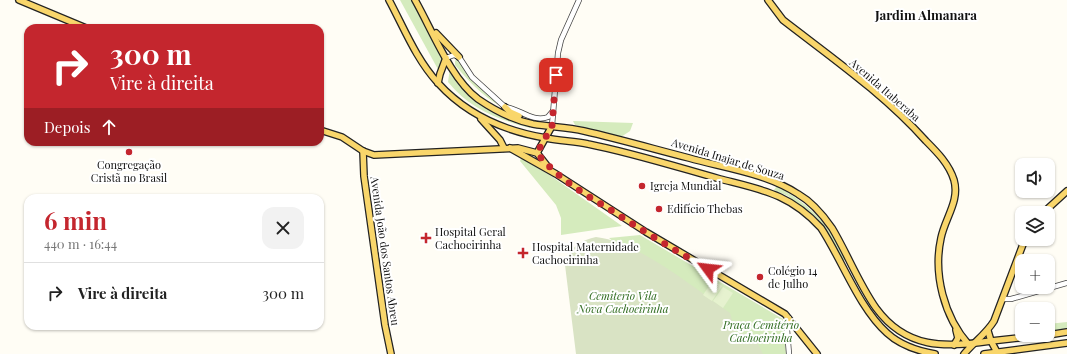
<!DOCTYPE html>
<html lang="pt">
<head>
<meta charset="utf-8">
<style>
  :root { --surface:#fff; --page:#f2f2f2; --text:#222; --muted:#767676; --line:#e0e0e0; --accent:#c4262e }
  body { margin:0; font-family:"Playfair Display",serif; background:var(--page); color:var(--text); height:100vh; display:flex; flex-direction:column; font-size:15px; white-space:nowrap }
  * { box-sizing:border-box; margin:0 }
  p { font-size:13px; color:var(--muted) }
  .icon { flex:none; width:22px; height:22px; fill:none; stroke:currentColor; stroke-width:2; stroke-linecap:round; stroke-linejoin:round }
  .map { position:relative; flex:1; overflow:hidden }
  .side { position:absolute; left:24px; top:194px; width:300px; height:136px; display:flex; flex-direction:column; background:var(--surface); border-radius:12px; box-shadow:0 1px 3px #0004 }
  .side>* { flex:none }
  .guide { position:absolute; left:24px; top:24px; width:300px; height:122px; border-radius:12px; box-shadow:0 1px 3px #0004; background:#c4262e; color:#fff; overflow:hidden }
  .controls { position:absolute; left:1015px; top:158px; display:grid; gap:8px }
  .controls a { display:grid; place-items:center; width:40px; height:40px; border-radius:8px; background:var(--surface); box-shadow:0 1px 3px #0004; font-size:20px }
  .pin { position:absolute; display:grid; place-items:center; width:34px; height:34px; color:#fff; margin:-17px; border-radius:8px; box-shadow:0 2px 6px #0006 }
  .me { position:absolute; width:44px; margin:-22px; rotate:300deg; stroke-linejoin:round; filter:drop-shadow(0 0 3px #0008) }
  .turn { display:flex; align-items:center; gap:14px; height:84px; padding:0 20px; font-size:18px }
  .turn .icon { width:52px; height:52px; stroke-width:2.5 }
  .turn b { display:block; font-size:28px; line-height:34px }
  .then { display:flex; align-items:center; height:38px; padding:0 20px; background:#0003; gap:8px; font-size:15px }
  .round { display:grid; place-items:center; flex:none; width:42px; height:42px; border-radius:12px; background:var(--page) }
  .head { display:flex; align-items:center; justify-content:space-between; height:68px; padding:0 20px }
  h1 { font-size:24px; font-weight:700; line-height:30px; color:var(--accent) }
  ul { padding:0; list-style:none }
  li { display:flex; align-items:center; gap:12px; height:60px; padding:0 20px; border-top:1px solid var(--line) }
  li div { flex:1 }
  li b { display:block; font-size:15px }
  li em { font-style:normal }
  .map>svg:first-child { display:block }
</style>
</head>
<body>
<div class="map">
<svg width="1067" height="354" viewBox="0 0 1067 354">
  <rect width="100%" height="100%" fill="#fffdf5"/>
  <!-- green -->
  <g fill="#d5ebbd">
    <path d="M 400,0 L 412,0 L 444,57 L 440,73 Z"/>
    <path d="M 457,59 C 465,63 468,72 474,78 C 489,93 507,107 526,118 C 493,106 477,91 455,65 L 455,61 Z"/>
    <path d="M 450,68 L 485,106 L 517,123 L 530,127 L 530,128 C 497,119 470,109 448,82 Z"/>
    <path d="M 573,121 L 633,123 L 630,131 L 621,137 L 575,125 Z"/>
    <path d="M 521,158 L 551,176 L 622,226 L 561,235 L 561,218 L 556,205 L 520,161 Z"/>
    <path d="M 777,186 C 805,203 820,214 837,243 C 840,249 844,254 845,260 L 843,261 L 828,236 L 800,206 L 788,196 L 774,190 Z"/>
    <path d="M 640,235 L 783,319 L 786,354 L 749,354 L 609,238 Z"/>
    <path d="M 1067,322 L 1067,330 L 1048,332 L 1048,324 Z"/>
  </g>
  <!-- cemetery -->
  <path fill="#d9e3c4" d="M 596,237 C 639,242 694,288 730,313 L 736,333 L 753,334 L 763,354 L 576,354 L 565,265 C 570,247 579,241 596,237 Z"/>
  <!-- pitch -->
  <g fill="#e6f2cf">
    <path d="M 713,280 L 722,286 L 712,301 L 703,295 Z"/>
    <path d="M 723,287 L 733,293 L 723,308 L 713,301 Z"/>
  </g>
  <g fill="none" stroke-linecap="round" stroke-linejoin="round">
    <!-- minor casing -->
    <g stroke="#444" stroke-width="6">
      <g id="minor">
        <path d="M 446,58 L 454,55 L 459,57 L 472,77 L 505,107 C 519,108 532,123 548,117 L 553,111"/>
        <path d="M 552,126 L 558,53 L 561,40 L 579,0"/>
        <path d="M 1003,299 L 1011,299 L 1067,283"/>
        <path d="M 789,354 L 787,329 L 789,318"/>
      </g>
    </g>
    <!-- major casing -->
    <g stroke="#222" stroke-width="8">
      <g id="major">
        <path d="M 19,0 L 86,28"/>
        <path d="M 389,0 C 404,28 416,59 438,83 C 467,115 504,131 546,138 C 560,141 575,141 588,144 C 633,153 677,167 720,179 C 763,190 790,194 821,228 C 842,260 859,308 887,333 C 900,345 918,351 935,354"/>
        <path d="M 415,0 C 432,30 451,79 478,99 C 494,110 513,120 533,124 C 550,127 567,127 584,131 C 619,139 654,149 689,158 C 725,168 766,173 798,194 C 812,202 823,215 832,228 C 847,253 859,284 876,308 C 906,349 945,348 991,341 C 1009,339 1027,337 1045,335"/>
        <path d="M 768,0 L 783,20 C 832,58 884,94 926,141 C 937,152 949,164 954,180 C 960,201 945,218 941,238 C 933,274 944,317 969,345"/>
        <path d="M 436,33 L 459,57"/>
        <path d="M 438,83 L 440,74 L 446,58"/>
        <path d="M 505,107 L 510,112 L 519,116"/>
        <path d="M 481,119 L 500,140 L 504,148"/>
        <path d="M 320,130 L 342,137 L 363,151 L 374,155 L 518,148 L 537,153 L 548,167"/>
        <path d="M 510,148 L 556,174 L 646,232 L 785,314 L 817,354"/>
        <path d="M 363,151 L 364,176 L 385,325 L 391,354"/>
        <path d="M 537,153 L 552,126"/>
        <path d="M 1043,213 L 1067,191"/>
        <path d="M 988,331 L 991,341 L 998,354"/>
        <path d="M 1048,335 L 1067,332"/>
        <path d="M 954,345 L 958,338 L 956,330"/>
        <path d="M 964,354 C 974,342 986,334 994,321 L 1025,239"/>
        <path d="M 984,354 L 1067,343"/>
      </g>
    </g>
    <!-- minor -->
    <use href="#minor" stroke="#fff" stroke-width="4.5"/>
    <!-- major -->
    <use href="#major" stroke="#f9d66b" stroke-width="5.5"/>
  </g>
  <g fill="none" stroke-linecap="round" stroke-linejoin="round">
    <!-- route -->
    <path stroke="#c4262e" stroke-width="7" stroke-dasharray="0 12.6" d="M 556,75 L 552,126 L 537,153 C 557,178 586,195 614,212 C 645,232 676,251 708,269"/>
  </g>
  <!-- markers -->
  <g fill="#c4262e" stroke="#fff" stroke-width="1.5">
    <circle cx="129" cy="152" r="4"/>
    <circle cx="642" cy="186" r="4"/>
    <circle cx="659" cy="209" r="4"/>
    <path d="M424 232h4v4h4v4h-4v4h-4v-4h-4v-4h4z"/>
    <path d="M521 247h4v4h4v4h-4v4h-4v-4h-4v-4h4z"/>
    <circle cx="760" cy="277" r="4"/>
  </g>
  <g text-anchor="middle" stroke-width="4" stroke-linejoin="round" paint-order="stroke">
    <!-- street labels -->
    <g font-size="11" fill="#111" stroke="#fff">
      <text transform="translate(885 90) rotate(41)" y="4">Avenida Itaberaba</text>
      <text transform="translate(728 159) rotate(17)" y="4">Avenida Inajar de Souza</text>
      <text transform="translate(385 251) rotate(82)" y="4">Avenida João dos Santos Abreu</text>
    </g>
    <!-- poi labels -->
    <g font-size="11" fill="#111" stroke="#fff" text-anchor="start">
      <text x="129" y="169" text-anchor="middle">Congregação<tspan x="129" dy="13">Cristã no Brasil</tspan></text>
      <text x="650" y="190">Igreja Mundial</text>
      <text x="667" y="213">Edifício Thebas</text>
      <text x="435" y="236">Hospital Geral<tspan x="435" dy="13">Cachoeirinha</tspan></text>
      <text x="532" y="251">Hospital Maternidade<tspan x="532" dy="13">Cachoeirinha</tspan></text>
      <text x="768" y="275">Colégio 14<tspan x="768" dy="13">de Julho</tspan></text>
    </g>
    <!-- park labels -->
    <g font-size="11" font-style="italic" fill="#2f6b1f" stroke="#fff">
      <text x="623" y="300">Cemiterio Vila<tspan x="623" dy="13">Nova Cachoeirinha</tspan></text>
      <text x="761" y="329">Praça Cemitério<tspan x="761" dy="13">Cachoeirinha</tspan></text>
    </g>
    <!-- quarter labels -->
    <g font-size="13" font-weight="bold" fill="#111" stroke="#fff">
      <text x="926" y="20">Jardim Almanara</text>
    </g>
  </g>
</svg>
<div class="controls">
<a><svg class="icon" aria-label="sound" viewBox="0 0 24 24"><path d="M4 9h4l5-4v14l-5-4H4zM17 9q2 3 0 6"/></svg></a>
<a><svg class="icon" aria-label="layers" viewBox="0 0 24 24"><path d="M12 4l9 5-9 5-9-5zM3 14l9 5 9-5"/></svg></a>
<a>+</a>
<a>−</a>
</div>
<div class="pin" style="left:556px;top:75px;background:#d93025"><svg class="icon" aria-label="arrive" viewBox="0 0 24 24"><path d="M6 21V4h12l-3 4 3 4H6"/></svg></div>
<svg class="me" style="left:708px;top:269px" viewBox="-20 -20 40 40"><path d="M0-17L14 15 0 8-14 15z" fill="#c4262e" stroke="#fff" stroke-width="4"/></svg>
<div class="guide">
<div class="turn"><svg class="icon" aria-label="right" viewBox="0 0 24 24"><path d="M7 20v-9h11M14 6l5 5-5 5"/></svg><div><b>300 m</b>Vire à direita</div></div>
<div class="then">Depois<svg class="icon" aria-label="ahead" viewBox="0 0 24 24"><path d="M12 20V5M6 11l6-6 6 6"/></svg></div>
</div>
<section class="side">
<div class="head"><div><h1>6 min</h1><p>440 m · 16:44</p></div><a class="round"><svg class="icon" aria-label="close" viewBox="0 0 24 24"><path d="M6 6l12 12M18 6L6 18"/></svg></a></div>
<ul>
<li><svg class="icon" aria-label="right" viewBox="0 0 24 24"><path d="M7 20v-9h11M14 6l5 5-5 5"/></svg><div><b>Vire à direita</b></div><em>300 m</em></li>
</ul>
</section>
</div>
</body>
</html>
